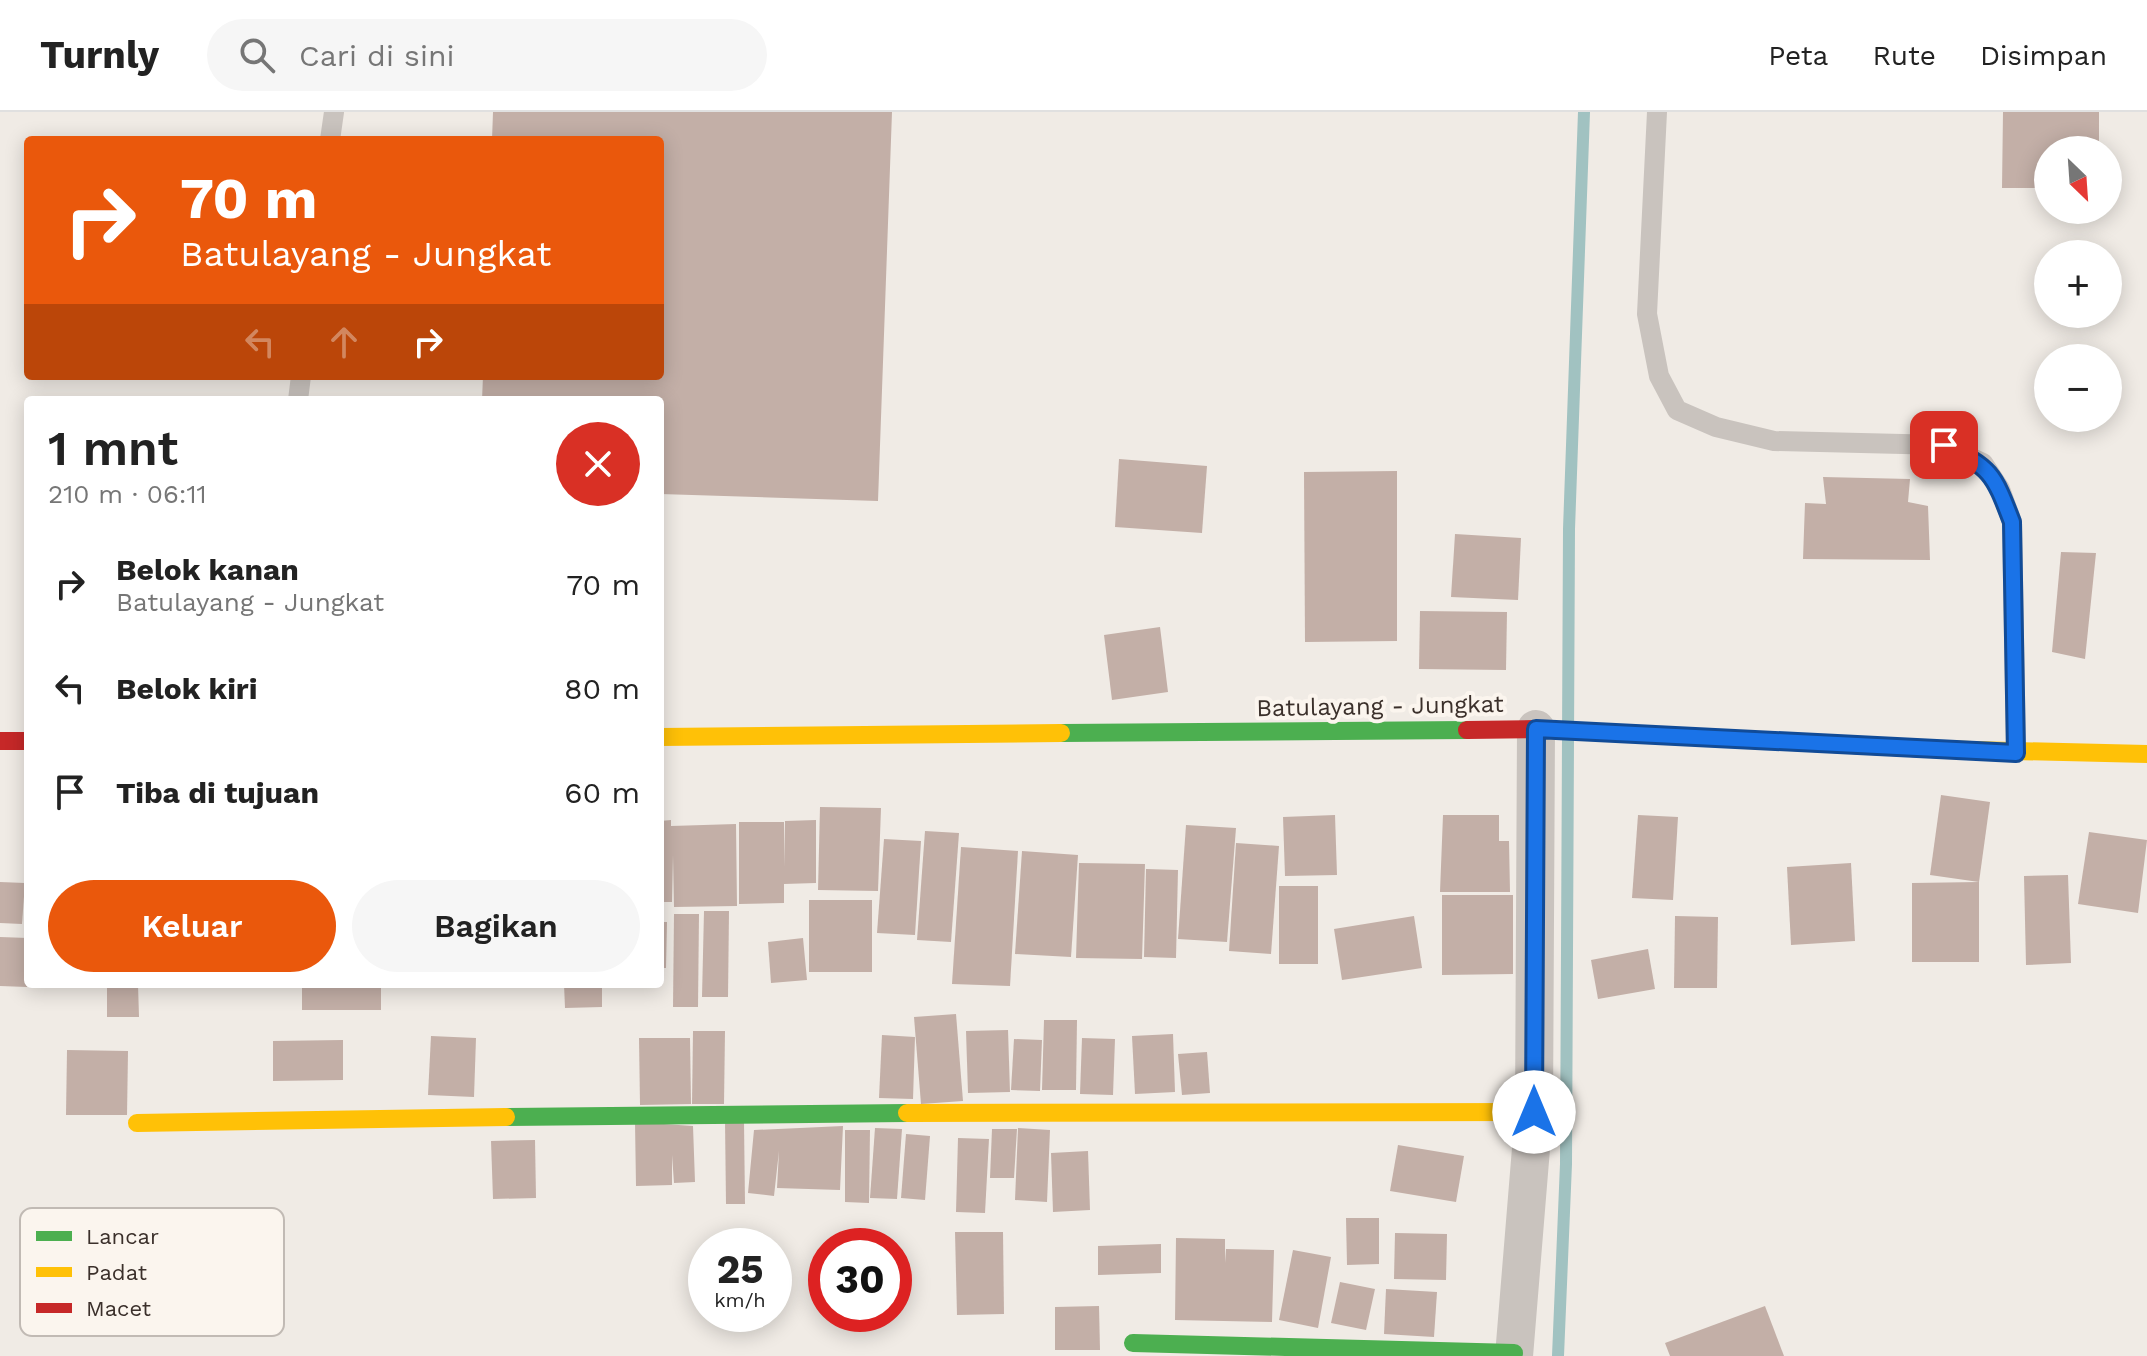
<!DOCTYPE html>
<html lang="id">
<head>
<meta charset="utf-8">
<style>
  :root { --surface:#fff; --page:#f6f6f6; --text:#222; --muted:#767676; --line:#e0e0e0; --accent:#ea580c }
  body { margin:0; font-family:"Work Sans",sans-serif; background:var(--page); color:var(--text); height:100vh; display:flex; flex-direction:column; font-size:30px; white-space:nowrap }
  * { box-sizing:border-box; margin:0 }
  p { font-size:26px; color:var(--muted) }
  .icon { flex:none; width:44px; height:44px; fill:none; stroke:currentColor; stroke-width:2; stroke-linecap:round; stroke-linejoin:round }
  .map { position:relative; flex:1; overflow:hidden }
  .side { position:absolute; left:24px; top:284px; width:640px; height:592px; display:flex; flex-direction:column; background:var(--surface); border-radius:8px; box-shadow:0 4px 20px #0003 }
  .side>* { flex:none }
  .banner { position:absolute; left:24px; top:24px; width:640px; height:244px; border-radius:8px; box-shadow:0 4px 20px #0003; background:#ea580c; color:#fff; overflow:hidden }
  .needle { width:52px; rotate:155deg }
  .controls { position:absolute; left:2034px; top:24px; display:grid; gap:16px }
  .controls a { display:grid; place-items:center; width:88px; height:88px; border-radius:50%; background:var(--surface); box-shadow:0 4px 20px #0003; font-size:40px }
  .speed { position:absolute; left:688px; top:1116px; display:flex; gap:16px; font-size:40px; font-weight:700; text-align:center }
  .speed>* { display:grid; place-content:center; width:104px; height:104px; border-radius:50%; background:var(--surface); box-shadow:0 4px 20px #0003; line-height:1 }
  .speed small { font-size:20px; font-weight:400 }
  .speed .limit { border:12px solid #d22; background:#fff; color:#111 }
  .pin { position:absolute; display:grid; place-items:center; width:68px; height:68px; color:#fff; margin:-34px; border-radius:16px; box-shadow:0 4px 12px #0006 }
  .me { position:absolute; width:88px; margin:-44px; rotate:0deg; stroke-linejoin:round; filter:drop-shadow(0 0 6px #0008) }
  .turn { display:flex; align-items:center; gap:28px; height:168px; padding:0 24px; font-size:36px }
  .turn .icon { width:104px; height:104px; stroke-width:2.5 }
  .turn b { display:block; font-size:56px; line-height:68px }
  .lanes { display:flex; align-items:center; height:76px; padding:0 24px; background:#0003; justify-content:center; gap:40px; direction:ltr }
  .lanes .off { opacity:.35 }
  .round { display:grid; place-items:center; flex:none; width:84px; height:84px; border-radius:42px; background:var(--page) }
  .head { display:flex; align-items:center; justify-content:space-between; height:136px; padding:0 24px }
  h1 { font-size:48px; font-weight:600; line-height:60px }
  .button { display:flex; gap:16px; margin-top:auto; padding:16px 24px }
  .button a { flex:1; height:92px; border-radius:48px; background:var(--accent); color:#fff; font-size:32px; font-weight:600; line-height:92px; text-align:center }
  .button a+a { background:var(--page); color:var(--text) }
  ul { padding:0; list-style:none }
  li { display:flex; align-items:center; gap:24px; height:104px; padding:0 24px }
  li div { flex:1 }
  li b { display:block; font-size:30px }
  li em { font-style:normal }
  header { display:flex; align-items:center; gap:48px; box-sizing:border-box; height:112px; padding:0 40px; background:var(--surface); border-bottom:2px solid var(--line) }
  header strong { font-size:38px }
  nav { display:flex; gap:44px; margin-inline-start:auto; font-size:28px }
  .search { width:560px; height:72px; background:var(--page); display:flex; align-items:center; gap:20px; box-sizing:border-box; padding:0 28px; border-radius:44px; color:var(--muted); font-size:30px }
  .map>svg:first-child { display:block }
</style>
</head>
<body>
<header>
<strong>Turnly</strong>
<div class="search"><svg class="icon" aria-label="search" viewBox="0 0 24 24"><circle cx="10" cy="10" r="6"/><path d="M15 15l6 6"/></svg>Cari di sini</div>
<nav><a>Peta</a><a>Rute</a><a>Disimpan</a></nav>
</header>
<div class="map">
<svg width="2147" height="1244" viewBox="0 0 2147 1244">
  <rect width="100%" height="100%" fill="#f0ebe5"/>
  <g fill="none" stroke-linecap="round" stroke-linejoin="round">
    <!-- stream -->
    <path stroke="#a1c2c1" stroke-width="12" d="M 1558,1244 L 1566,1052 L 1569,417 L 1584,0"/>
  </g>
  <!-- building -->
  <g fill="#c3afa7">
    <path d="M 493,0 L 892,0 L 878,389 L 660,382 L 660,288 L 482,288 L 483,264 L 660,264 L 660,28 L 492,28 Z"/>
    <path d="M 2003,0 L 2099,0 L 2099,38 L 2048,38 L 2048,76 L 2002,76 Z"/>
    <path d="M 1119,347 L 1207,354 L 1202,421 L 1115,415 Z"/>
    <path d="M 1397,359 L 1397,529 L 1305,530 L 1304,360 Z"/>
    <path d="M 1823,365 L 1910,367 L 1908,390 L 1928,394 L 1930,448 L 1803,447 L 1805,391 L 1826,392 Z"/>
    <path d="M 1455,422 L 1521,426 L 1518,488 L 1451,485 Z"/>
    <path d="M 2061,440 L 2096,441 L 2085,547 L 2052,540 Z"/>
    <path d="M 1420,499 L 1507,500 L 1506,558 L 1419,557 Z"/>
    <path d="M 1160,515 L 1168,580 L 1112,588 L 1104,523 Z"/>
    <path d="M 1941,683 L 1990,690 L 1979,770 L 1930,763 Z"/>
    <path d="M 820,695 L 881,696 L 878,779 L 818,778 Z"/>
    <path d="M 1335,703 L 1337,763 L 1285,764 L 1283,705 Z"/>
    <path d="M 1443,703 L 1499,703 L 1499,729 L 1509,729 L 1510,780 L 1440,780 Z"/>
    <path d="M 1638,703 L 1678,705 L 1673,788 L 1632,786 Z"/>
    <path d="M 671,708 L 671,714 L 736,712 L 737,794 L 674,795 L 673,743 L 672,790 L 660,790 L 660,709 Z"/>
    <path d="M 816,708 L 816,771 L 784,772 L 784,791 L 739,792 L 739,710 L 784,710 L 785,755 L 785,709 Z"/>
    <path d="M 1186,713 L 1236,716 L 1227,830 L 1178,827 Z"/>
    <path d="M 925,719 L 959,721 L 951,830 L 917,828 Z"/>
    <path d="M 2089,720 L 2147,728 L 2138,801 L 2078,792 Z"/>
    <path d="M 884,727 L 921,729 L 915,823 L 877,821 Z"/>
    <path d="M 1236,731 L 1279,734 L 1271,842 L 1229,839 Z"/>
    <path d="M 961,735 L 1018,739 L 1010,874 L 952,872 Z"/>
    <path d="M 1022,739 L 1078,743 L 1071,845 L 1015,842 Z"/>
    <path d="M 1079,751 L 1145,752 L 1142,847 L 1076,846 Z"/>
    <path d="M 1851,751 L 1855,829 L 1791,833 L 1787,755 Z"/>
    <path d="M 1146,757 L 1178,758 L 1176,846 L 1144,845 Z"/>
    <path d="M 2068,763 L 2071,851 L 2026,853 L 2024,764 Z"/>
    <path d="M 0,770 L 25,771 L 22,812 L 0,811 Z"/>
    <path d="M 1979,770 L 1979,850 L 1912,850 L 1912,771 Z"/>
    <rect x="1279" y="774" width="39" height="78"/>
    <path d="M 1442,783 L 1513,783 L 1513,862 L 1442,863 Z"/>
    <rect x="809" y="788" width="63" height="72"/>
    <path d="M 704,799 L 729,799 L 728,885 L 702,885 Z"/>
    <path d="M 674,802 L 699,802 L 698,895 L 673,895 Z"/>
    <path d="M 1414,804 L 1422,856 L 1342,868 L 1334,817 Z"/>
    <path d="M 1675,804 L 1718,805 L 1717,876 L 1674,876 Z"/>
    <path d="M 660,810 L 667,810 L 666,856 L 660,856 Z"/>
    <path d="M 0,825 L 28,826 L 27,875 L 0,874 Z"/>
    <path d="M 803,826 L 807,868 L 771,871 L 768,830 Z"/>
    <path d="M 1648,837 L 1655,877 L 1598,887 L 1591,848 Z"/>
    <path d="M 107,872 L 138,872 L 139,905 L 107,905 Z"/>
    <rect x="302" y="872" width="79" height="26"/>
    <path d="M 564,872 L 602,872 L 602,895 L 565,896 Z"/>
    <path d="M 956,902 L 963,989 L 921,992 L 914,905 Z"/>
    <path d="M 1044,908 L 1077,908 L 1076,978 L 1042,978 Z"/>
    <path d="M 1008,918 L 1010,980 L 968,981 L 966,919 Z"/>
    <path d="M 693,919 L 725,919 L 724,992 L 692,992 Z"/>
    <path d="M 1173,922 L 1175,980 L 1135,982 L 1132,924 Z"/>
    <path d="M 882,923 L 915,925 L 913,987 L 879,986 Z"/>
    <path d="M 431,924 L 476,926 L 474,985 L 428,983 Z"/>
    <path d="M 639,926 L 690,926 L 691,992 L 640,993 Z"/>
    <path d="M 1082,926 L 1115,927 L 1113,983 L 1080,982 Z"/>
    <path d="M 1014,927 L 1042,928 L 1040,979 L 1011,978 Z"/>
    <path d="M 343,928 L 343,968 L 273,969 L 273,929 Z"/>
    <path d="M 67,938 L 128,939 L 127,1003 L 66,1003 Z"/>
    <path d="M 1207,940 L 1210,981 L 1182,983 L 1178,942 Z"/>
    <path d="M 725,1009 L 744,1010 L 745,1092 L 726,1092 Z"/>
    <path d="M 635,1010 L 693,1014 L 695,1070 L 674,1071 L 672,1043 L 672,1073 L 636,1074 Z"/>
    <path d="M 843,1014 L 840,1078 L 777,1076 L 779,1039 L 774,1084 L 748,1081 L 754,1018 Z"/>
    <path d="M 875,1016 L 902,1017 L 897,1087 L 870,1086 Z"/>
    <path d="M 1018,1016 L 1050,1018 L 1047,1090 L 1015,1088 Z"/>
    <path d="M 992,1017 L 1017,1017 L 1014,1066 L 990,1066 Z"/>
    <path d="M 845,1018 L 870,1018 L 869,1091 L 845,1090 Z"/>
    <path d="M 906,1022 L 930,1024 L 925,1088 L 901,1086 Z"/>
    <path d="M 958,1026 L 989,1027 L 985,1101 L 956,1100 Z"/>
    <path d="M 535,1028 L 536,1086 L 493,1087 L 491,1029 Z"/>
    <path d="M 1398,1033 L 1464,1044 L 1456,1090 L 1390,1079 Z"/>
    <path d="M 1088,1039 L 1090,1098 L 1053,1100 L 1051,1041 Z"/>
    <path d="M 1346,1106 L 1379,1106 L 1379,1152 L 1347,1153 Z"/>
    <path d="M 955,1120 L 1003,1120 L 1004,1202 L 957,1203 Z"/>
    <path d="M 1395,1121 L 1447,1122 L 1446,1168 L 1394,1167 Z"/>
    <path d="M 1176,1126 L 1225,1127 L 1225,1151 L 1226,1137 L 1274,1138 L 1272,1210 L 1175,1208 Z"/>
    <path d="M 1161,1132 L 1161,1161 L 1098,1163 L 1098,1134 Z"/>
    <path d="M 1293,1138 L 1331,1145 L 1318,1216 L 1279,1208 Z"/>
    <path d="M 1340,1170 L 1375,1177 L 1366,1218 L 1331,1211 Z"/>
    <path d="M 1386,1177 L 1437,1180 L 1434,1225 L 1384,1222 Z"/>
    <path d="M 1099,1194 L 1100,1238 L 1055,1238 L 1055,1195 Z"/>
    <path d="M 1765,1194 L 1784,1244 L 1670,1244 L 1665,1231 Z"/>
  </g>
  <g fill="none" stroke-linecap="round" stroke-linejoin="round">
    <!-- lane -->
    <g stroke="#c9c3be" stroke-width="20">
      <path d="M 1657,0 L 1647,202 L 1659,264 L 1677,298 L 1716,315 L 1774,329 L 1944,333 L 1983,351 L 2000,377 L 2012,410 L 2016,641"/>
      <path d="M 330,28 L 334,0"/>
      <path d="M 298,288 L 301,264"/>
    </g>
    <!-- street -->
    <path stroke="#c9c3be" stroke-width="38" d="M 1514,1244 L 1534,1000 L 1536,617"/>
    <!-- fast -->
    <g stroke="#4caf50" stroke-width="18">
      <path d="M 1061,621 L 1467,618"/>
      <path d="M 506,1005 L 907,1001"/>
      <path d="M 1133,1231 L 1514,1241"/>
    </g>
    <!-- slow -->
    <g stroke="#ffc107" stroke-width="18">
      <path d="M 660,625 L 1061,621"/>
      <path d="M 1931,637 L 2147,642"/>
      <path d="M 907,1001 L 1534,1000"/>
      <path d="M 137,1011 L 506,1005"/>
    </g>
    <!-- jam -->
    <g stroke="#c62828" stroke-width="18">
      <path d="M 1467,618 L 1536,617 L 1931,637"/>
      <path d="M 0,629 L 28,629"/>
    </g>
  </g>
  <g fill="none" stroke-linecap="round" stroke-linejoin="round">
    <!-- route casing -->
    <g stroke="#114b97" stroke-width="20">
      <path id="route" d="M 1534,1000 L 1536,617 L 2016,641 L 2012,410 C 1993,360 1991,356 1944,333"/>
    </g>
    <!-- route -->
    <use href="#route" stroke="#1a73e8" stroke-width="14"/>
  </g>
  <g text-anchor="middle" stroke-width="8" stroke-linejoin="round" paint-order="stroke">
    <!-- street labels -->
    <g font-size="24" fill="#3b302b" stroke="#fbf5ee">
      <text transform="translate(1380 594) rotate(-1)" y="8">Batulayang - Jungkat</text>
    </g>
  </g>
  <!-- legend -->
  <rect x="20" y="1096" width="264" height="128" rx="12" fill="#fbf5ee" stroke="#c1bab4" stroke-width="2"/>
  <rect x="36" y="1119" width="36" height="10" fill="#4caf50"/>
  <rect x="36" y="1155" width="36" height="10" fill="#ffc107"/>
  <rect x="36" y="1191" width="36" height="10" fill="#c62828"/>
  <g font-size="22" fill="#3b302b">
    <text x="86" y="1132">Lancar</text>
    <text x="86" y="1168">Padat</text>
    <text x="86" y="1204">Macet</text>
  </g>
</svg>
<div class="controls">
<a><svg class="needle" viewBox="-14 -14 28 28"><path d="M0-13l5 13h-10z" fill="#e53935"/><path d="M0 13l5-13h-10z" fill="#767676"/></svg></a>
<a>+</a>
<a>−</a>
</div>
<div class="speed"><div>25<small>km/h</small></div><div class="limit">30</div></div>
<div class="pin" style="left:1944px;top:333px;background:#d93025"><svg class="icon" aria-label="arrive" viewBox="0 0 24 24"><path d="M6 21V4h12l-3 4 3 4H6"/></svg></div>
<svg class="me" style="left:1534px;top:1000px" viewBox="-20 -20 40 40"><circle r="19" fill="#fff"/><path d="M0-13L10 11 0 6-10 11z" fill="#1a73e8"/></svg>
<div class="banner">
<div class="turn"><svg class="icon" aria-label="right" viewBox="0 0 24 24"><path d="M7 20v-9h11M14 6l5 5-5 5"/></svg><div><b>70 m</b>Batulayang - Jungkat</div></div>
<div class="lanes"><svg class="icon off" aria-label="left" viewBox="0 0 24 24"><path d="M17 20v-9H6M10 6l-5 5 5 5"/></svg><svg class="icon off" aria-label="ahead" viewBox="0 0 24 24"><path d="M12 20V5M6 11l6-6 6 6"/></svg><svg class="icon" aria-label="right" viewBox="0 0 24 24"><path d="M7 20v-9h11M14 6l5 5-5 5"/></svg></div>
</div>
<section class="side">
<div class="head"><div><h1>1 mnt</h1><p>210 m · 06:11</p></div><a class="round" style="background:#d93025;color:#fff"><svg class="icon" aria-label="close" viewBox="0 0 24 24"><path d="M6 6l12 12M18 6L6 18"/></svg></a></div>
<ul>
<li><svg class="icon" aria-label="right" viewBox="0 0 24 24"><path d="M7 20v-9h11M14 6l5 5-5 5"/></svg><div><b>Belok kanan</b><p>Batulayang - Jungkat</p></div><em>70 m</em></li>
<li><svg class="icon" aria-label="left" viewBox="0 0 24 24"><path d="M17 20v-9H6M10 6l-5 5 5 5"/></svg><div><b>Belok kiri</b></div><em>80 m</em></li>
<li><svg class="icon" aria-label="arrive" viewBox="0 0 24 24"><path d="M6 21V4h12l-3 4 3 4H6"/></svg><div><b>Tiba di tujuan</b></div><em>60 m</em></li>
</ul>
<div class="button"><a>Keluar</a><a>Bagikan</a></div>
</section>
</div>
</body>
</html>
